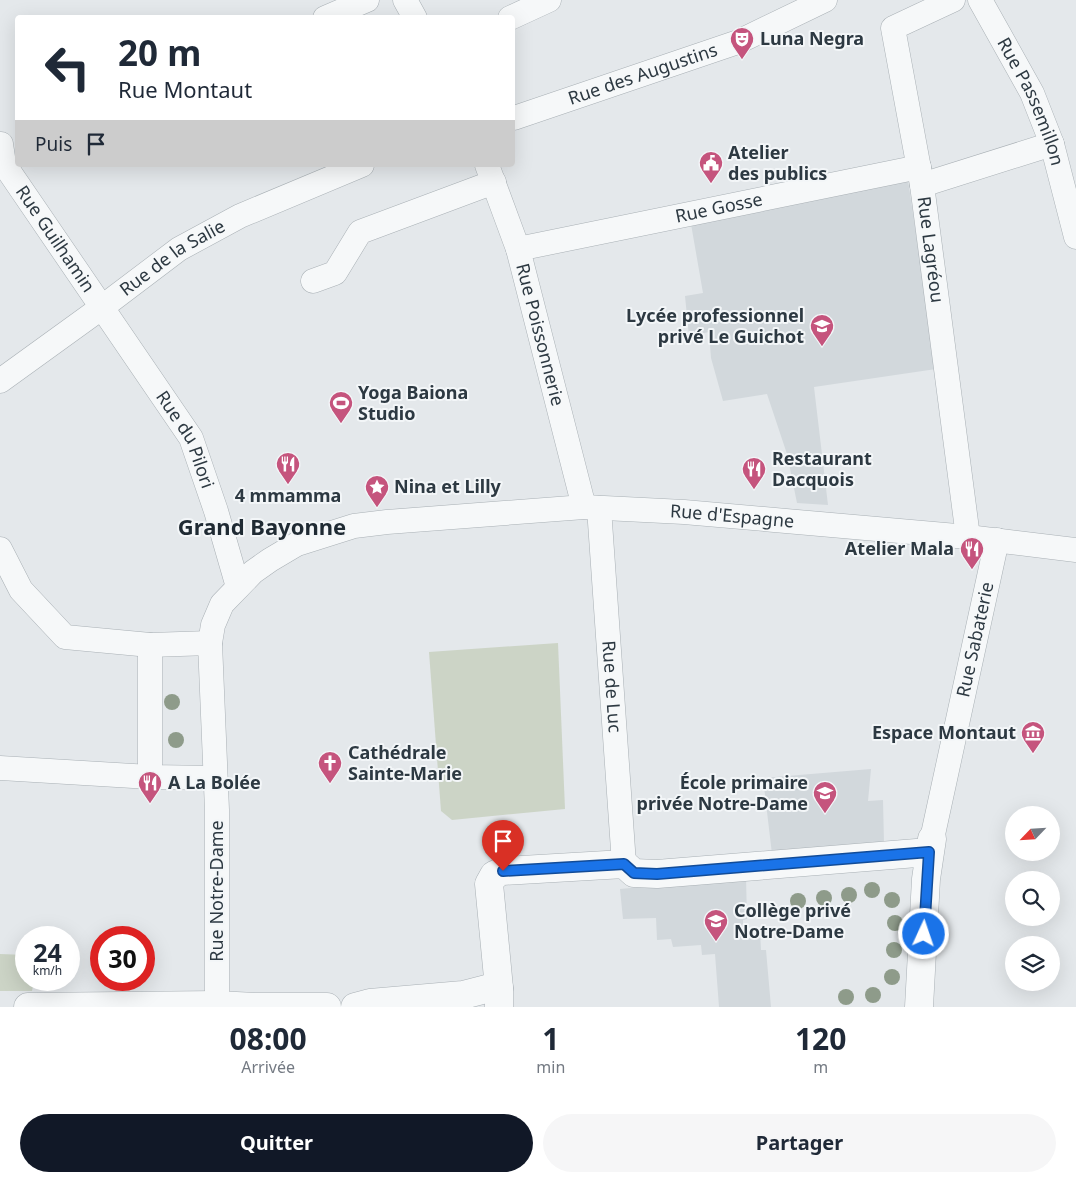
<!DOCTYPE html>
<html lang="fr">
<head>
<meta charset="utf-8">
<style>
  :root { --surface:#fff; --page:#f6f6f7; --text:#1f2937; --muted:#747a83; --accent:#111827 }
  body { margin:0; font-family:"Noto Sans",sans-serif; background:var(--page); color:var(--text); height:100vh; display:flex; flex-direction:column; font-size:19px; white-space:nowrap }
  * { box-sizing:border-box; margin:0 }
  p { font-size:16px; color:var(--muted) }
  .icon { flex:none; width:28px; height:28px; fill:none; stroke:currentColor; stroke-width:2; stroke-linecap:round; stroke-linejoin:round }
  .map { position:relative; height:1007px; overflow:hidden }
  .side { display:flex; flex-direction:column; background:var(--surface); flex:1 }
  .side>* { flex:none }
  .hud { position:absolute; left:15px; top:15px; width:500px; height:152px; border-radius:5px; box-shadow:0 5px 20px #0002; background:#fff; color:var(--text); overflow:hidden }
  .needle { width:32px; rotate:245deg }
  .buttons { position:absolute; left:1005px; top:806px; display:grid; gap:10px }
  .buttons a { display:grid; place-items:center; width:55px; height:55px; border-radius:50%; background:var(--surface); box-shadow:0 5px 20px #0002; font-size:25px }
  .speed { position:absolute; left:15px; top:926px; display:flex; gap:10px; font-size:25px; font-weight:700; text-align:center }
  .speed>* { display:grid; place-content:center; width:65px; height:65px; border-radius:50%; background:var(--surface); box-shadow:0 5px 20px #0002; line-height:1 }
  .speed small { font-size:12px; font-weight:400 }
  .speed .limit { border:8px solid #d22; background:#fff; color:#111 }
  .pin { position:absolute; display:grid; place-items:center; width:42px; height:42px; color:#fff; margin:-51px -21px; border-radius:50% 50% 50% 0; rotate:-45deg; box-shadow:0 0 5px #0007 }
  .pin .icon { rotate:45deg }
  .me { position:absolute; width:55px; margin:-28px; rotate:3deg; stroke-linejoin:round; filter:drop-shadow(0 0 4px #0008) }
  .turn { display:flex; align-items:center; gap:18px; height:105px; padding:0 20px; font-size:22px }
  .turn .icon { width:65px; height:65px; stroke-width:2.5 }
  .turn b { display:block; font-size:35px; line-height:42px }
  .then { display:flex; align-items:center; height:48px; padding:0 20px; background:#0003; gap:10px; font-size:19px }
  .eta { display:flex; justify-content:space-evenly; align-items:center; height:85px; text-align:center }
  .eta b { font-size:30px; font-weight:700; line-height:35px }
  .action { display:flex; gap:10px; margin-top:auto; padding:10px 20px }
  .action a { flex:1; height:58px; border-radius:30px; background:var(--accent); color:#fff; font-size:20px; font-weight:700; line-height:58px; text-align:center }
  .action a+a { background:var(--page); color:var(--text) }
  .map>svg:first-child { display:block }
</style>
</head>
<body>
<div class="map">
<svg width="1076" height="1007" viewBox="0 0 1076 1007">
  <rect width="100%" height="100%" fill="#e4e8eb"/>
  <!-- built -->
  <g fill="#d2d8dc">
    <path d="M 908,180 L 936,369 L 814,387 L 828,505 L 797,503 L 787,454 L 767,394 L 723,401 L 711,358 L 709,332 L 689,336 L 685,296 L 703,293 L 691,224 Z"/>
    <path d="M 871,769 L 868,801 L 883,800 L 884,843 L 772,854 L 763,778 Z"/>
    <path d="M 746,877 L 747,919 L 743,920 L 743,930 L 760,931 L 761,950 L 766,950 L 771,1007 L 719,1007 L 715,954 L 702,955 L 701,945 L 673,947 L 671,939 L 657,940 L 656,918 L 623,919 L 620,889 Z"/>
  </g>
  <!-- green -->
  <g fill="#ccd4c6">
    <path d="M 558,643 L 565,809 L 452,820 L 441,811 L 429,652 Z"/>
    <path d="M 0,954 L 26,955 L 26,980 L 34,980 L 32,991 L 0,991 Z"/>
  </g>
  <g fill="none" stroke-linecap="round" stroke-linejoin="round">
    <!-- pedestrian casing -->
    <g stroke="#a9b0b5" stroke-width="25">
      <g id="pedestrian">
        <path d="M 405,0 L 415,18"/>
        <path id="s1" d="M 953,0 L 893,28 L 922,185 L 968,537"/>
        <path id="s2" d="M 980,0 L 1032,93 L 1052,144 L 1076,237"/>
        <path d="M 325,18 L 367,0"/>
        <path d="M 510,18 L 549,0"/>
        <path id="s3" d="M 514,118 L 738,42 L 825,0"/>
        <path id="s4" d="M 1,144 L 4,164 L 191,438 L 216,511 L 238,587"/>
        <path id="s5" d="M 487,165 L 518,249 L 584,507"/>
        <path d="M 922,185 L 1052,144"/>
        <path id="s6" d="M 518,249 L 919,167"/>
        <path d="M 313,281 L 335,273 L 360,232 L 494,182"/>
        <path id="s7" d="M 0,381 L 101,308 L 179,249 L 240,216 L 362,165"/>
        <path id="s8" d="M 599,508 L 624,864"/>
        <path d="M 0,549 L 21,590 L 65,637 L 150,645 L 210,643"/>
        <path d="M 150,645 L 150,777"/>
        <path d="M 0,768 L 150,777 L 215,778"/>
        <path id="s9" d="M 932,839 L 997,540"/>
        <path id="s10" d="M 217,1005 L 217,810 L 211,667 L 210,643 L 213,625 L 222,604 L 253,572 L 270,560 L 297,544 L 354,526 L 387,522 L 584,507 L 684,512 L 968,537 L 1076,550"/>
      </g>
    </g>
    <!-- minor casing -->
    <g stroke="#a9b0b5" stroke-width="29">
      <g id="minor">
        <path d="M 28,1007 L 217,1005 L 256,1007 L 327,1007"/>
        <path d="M 355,1007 L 370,1003 L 463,995 L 494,987 L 499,988"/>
        <path d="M 499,1007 L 499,988 L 489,884 L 494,875 L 503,871 L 624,864 L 634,873 L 657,874 L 929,852"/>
        <path d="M 919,1007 L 926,879 L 932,839"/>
      </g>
    </g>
    <!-- pedestrian -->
    <use href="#pedestrian" stroke="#f6f8f9" stroke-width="24"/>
    <!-- minor -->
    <use href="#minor" stroke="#f6f8f9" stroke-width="28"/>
  </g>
  <!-- trees -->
  <g fill="#8e9b8a">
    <circle cx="172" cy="702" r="8"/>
    <circle cx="176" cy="740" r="8"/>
    <circle cx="872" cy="890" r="8"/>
    <circle cx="849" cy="895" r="8"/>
    <circle cx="824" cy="898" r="8"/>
    <circle cx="892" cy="900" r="8"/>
    <circle cx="798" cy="901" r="8"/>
    <circle cx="895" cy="923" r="8"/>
    <circle cx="894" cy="950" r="8"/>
    <circle cx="892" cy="977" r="8"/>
    <circle cx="873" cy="995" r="8"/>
    <circle cx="846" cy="997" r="8"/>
  </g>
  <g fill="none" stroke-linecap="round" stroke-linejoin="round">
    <!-- route casing -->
    <g stroke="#114b97" stroke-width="12">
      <path id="route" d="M 503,871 L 624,864 L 634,873 L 657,874 L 929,852 L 924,934"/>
    </g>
    <!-- route -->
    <use href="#route" stroke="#1a73e8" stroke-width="9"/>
  </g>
  <!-- icons -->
  <defs>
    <g id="theatre-pin" transform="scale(1.25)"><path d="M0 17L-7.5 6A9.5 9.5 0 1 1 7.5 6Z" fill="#c5547d" stroke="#f3f6f8"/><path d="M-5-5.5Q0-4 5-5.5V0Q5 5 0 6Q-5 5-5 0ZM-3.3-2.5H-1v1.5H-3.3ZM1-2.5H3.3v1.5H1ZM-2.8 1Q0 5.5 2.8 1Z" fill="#fff"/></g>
    <g id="civic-pin" transform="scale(1.25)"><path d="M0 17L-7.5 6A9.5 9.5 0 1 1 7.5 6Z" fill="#c5547d" stroke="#f3f6f8"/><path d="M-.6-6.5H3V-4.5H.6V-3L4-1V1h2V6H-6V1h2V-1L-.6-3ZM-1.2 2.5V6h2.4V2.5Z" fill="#fff"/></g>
    <g id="school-pin" transform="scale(1.25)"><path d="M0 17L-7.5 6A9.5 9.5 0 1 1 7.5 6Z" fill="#c5547d" stroke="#f3f6f8"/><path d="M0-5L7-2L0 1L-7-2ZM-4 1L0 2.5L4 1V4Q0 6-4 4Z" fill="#fff"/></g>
    <g id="stadium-pin" transform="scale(1.25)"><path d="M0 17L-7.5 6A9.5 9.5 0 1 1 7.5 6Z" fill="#c5547d" stroke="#f3f6f8"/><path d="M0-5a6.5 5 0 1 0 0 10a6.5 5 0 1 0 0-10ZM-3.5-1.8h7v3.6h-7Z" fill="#fff"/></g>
    <g id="restaurant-pin" transform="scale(1.25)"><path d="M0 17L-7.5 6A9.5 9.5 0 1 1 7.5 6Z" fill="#c5547d" stroke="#f3f6f8"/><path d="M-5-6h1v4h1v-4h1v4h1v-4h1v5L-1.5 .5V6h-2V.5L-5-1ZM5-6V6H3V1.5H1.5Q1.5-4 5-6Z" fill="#fff"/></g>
    <g id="sight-pin" transform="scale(1.25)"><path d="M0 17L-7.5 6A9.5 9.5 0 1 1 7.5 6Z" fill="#c5547d" stroke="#f3f6f8"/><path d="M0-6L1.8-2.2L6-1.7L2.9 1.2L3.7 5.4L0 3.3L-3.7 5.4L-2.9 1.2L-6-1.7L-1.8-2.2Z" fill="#fff"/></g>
    <g id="museum-pin" transform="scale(1.25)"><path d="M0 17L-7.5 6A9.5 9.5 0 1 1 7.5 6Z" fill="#c5547d" stroke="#f3f6f8"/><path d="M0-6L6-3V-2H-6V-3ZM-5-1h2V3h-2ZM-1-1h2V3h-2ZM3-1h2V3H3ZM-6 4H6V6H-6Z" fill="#fff"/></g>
    <g id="church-pin" transform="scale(1.25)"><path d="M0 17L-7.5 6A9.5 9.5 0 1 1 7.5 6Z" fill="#c5547d" stroke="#f3f6f8"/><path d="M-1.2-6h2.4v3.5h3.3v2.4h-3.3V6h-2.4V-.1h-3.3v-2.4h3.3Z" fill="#fff"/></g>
  </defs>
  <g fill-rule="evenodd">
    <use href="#theatre-pin" x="742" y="39"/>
    <use href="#civic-pin" x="711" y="163"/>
    <use href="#school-pin" x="822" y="326"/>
    <use href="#stadium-pin" x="341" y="403"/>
    <use href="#restaurant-pin" x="288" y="464"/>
    <use href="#restaurant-pin" x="754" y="469"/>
    <use href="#sight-pin" x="377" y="487"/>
    <use href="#restaurant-pin" x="972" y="549"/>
    <use href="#museum-pin" x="1033" y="733"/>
    <use href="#church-pin" x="330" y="763"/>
    <use href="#restaurant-pin" x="150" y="783"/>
    <use href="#school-pin" x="825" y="793"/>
    <use href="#school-pin" x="716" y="921"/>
  </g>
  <g text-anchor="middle" stroke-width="4" stroke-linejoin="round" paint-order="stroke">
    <!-- poi labels -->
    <g font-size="18" font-weight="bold" fill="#2d3942" stroke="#f3f6f8" text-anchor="start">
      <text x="760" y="45">Luna Negra</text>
      <text x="728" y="159">Atelier<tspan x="728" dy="21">des publics</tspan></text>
      <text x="804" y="322" text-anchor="end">Lycée professionnel<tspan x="804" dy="21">privé Le Guichot</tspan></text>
      <text x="358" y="399">Yoga Baiona<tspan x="358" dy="21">Studio</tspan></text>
      <text x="772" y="465">Restaurant<tspan x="772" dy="21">Dacquois</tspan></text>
      <text x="394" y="493">Nina et Lilly</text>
      <text x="288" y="502" text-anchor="middle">4 mmamma</text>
      <text x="954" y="555" text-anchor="end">Atelier Mala</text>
      <text x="1016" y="739" text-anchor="end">Espace Montaut</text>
      <text x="348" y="759">Cathédrale<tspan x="348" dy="21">Sainte-Marie</tspan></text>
      <text x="168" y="789">A La Bolée</text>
      <text x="808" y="789" text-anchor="end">École primaire<tspan x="808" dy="21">privée Notre-Dame</tspan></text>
      <text x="734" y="917">Collège privé<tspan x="734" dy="21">Notre-Dame</tspan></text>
    </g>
    <!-- street labels -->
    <g font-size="18" fill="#2d3942" stroke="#f3f6f8">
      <text dy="6" stroke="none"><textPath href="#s3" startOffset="136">Rue des Augustins</textPath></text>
      <text dy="6" stroke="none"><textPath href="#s2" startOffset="114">Rue Passemillon</textPath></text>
      <text dy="6" stroke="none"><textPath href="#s6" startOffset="205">Rue Gosse</textPath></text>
      <text dy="6" stroke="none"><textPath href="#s4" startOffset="111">Rue Guilhamin</textPath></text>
      <text dy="6" stroke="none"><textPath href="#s1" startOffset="291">Rue Lagréou</textPath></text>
      <text dy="6" stroke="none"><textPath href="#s7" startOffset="212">Rue de la Salie</textPath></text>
      <text dy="6" stroke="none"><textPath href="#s5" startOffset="178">Rue Poissonnerie</textPath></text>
      <text dy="6" stroke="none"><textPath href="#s4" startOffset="351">Rue du Pilori</textPath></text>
      <text dy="6" stroke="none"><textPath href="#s10" startOffset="939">Rue d'Espagne</textPath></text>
      <text dy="6" stroke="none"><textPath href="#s9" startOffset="204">Rue Sabaterie</textPath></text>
      <text dy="6" stroke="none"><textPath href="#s8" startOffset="179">Rue de Luc</textPath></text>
      <text transform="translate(217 891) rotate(-90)" y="6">Rue Notre-Dame</text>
    </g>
    <!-- district labels -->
    <g font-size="22" font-weight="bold" fill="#1f2a33" stroke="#f3f6f8">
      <text x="262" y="535">Grand Bayonne</text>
    </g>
  </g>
</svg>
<div class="buttons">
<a><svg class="needle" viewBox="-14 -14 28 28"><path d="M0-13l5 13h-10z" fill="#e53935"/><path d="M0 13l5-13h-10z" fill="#747a83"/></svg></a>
<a><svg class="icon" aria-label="search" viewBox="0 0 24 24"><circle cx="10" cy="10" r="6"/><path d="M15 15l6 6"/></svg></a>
<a><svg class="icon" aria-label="layers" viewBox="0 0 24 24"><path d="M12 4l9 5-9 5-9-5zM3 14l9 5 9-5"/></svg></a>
</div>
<div class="speed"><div>24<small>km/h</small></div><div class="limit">30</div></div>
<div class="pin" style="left:503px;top:871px;background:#d93025"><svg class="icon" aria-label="arrive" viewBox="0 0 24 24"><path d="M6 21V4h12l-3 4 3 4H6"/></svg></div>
<svg class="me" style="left:924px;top:934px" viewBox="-20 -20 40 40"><circle r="17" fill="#1a73e8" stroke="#fff" stroke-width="3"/><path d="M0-11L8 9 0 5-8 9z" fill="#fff"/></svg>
<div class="hud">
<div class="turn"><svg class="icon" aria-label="left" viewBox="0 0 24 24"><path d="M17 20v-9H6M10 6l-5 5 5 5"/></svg><div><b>20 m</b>Rue Montaut</div></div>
<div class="then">Puis<svg class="icon" aria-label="arrive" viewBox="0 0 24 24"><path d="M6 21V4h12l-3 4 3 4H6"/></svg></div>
</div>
</div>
<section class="side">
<div class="eta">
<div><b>08:00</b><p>Arrivée</p></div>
<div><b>1</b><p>min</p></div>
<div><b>120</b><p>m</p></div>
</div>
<div class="action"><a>Quitter</a><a>Partager</a></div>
</section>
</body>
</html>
